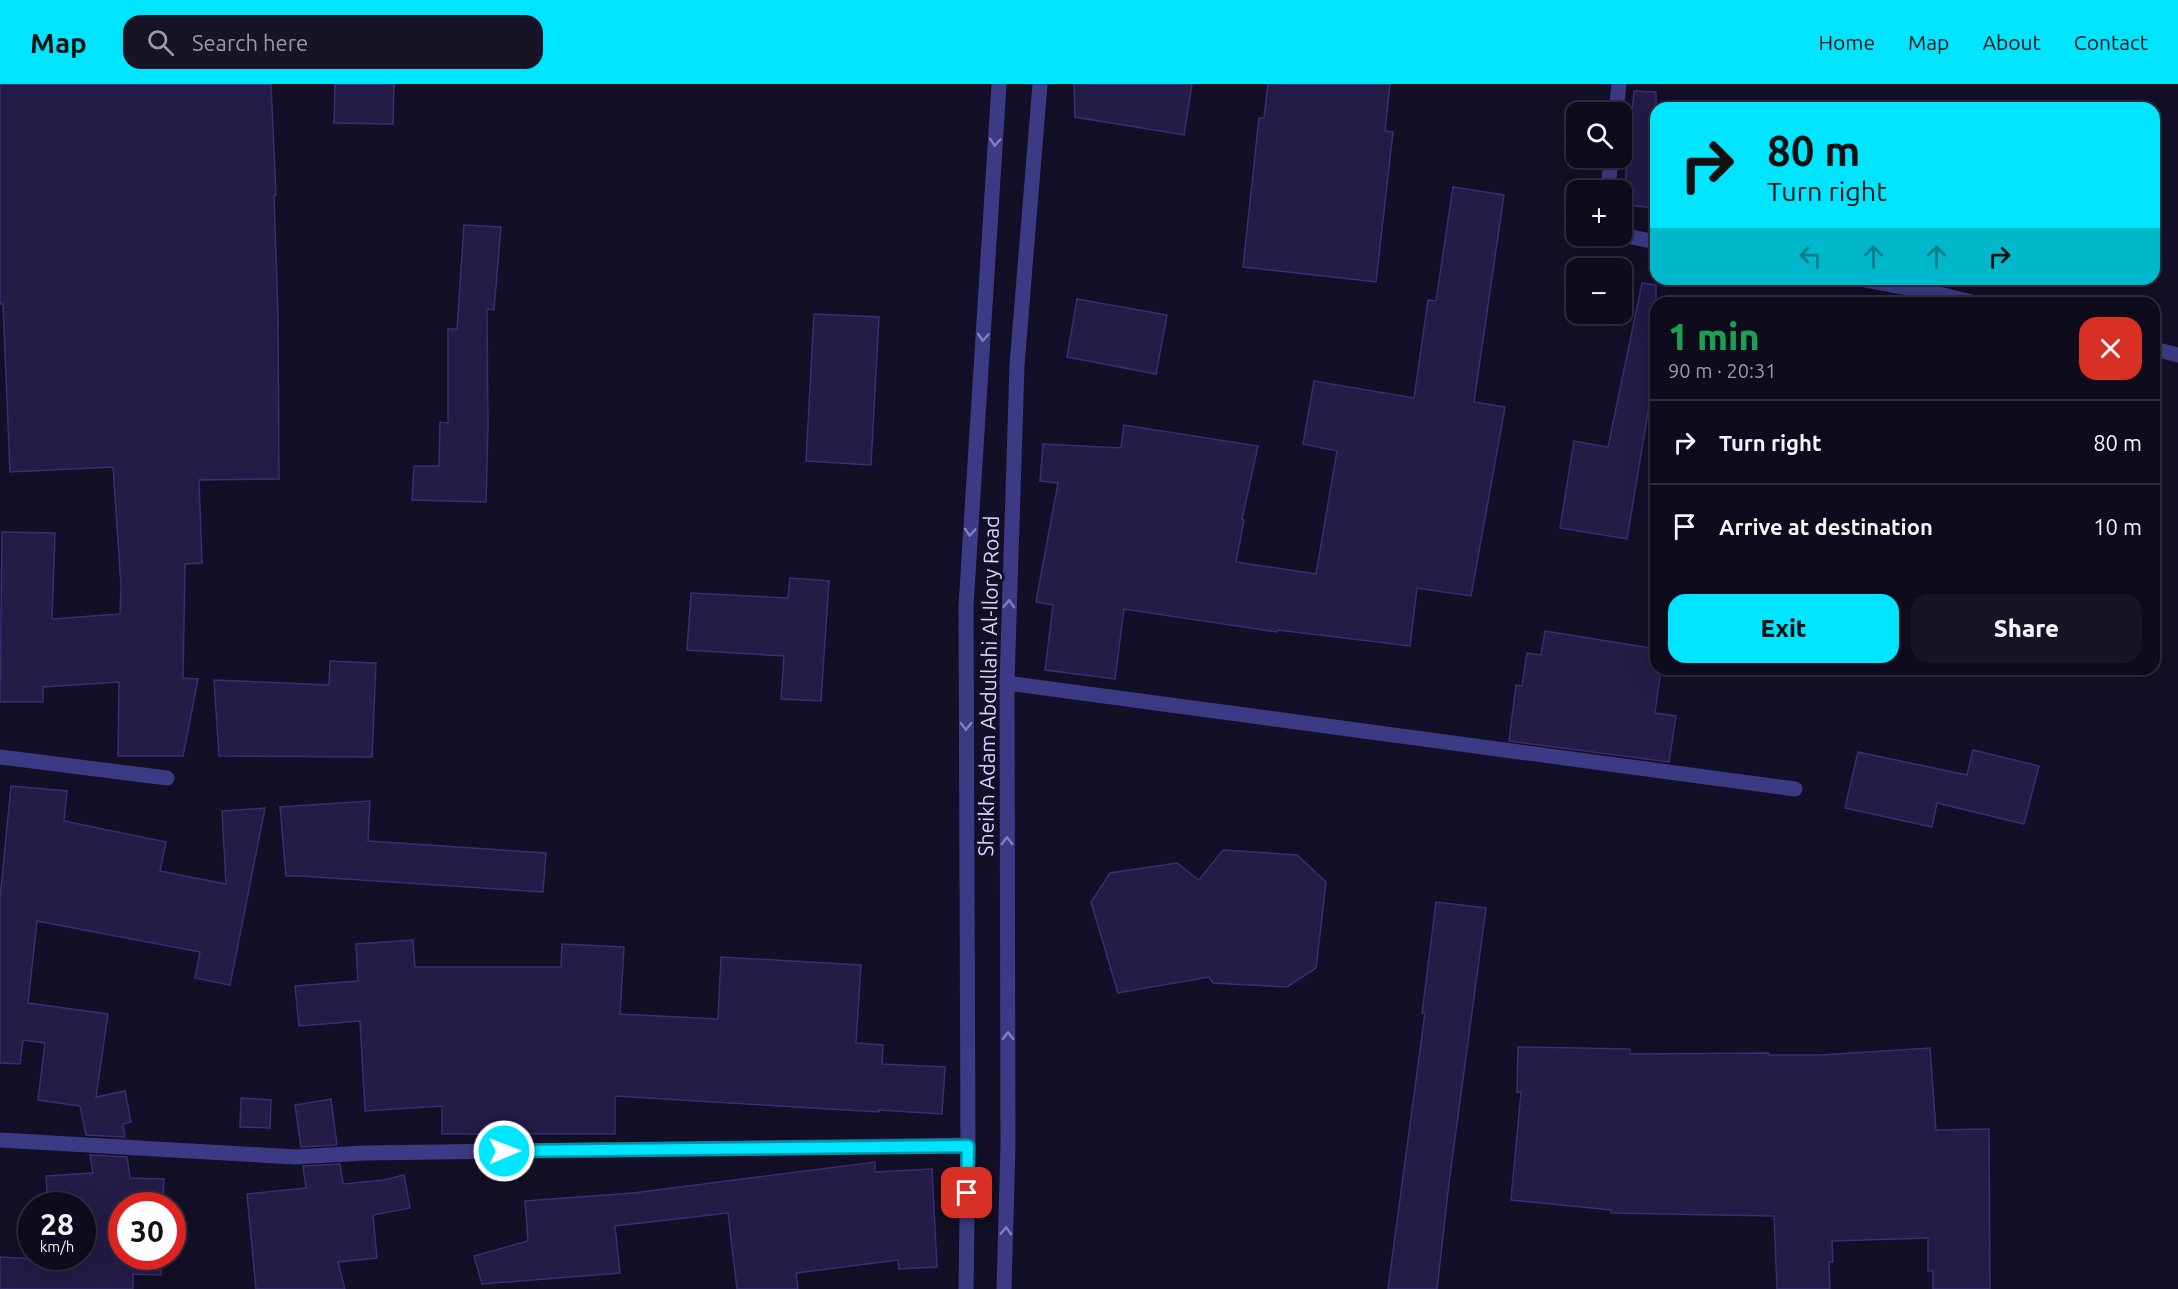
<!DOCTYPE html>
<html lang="en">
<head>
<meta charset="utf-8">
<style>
  :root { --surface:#0e0b1c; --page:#171425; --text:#f1f3f6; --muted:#9b9ba3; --line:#2e2b3b; --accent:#00e5ff }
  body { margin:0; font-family:Ubuntu,sans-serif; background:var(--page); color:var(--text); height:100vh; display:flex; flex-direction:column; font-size:22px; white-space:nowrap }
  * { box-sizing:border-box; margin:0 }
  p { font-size:20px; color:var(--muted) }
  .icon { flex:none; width:33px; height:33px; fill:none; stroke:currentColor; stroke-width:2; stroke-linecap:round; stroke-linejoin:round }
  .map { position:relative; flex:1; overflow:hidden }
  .sheet { position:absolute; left:1650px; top:213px; width:510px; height:378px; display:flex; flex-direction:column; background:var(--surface); border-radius:18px; box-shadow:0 6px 24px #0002,0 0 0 2px var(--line) }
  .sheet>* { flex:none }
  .banner { position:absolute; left:1650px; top:18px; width:510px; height:183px; border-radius:18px; box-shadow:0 6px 24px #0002,0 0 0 2px var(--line); background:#00e5ff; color:#111; overflow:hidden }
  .buttons { position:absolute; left:1566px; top:18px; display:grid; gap:12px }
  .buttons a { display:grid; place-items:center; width:66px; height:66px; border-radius:12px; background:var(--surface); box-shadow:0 6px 24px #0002,0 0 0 2px var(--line); font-size:30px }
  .speed { position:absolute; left:18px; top:1108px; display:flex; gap:12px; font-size:30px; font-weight:700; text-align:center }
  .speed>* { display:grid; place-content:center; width:78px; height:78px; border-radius:50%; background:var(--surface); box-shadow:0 6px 24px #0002,0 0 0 2px var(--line); line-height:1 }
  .speed small { font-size:15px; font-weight:400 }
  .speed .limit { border:9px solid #d22; background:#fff; color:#111 }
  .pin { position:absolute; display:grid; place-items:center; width:51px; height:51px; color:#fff; margin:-26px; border-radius:12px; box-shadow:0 3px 9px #0006 }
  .me { position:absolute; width:66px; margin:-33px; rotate:89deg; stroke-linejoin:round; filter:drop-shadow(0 0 4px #0008) }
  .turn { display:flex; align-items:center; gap:21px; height:126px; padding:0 18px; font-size:27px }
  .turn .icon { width:78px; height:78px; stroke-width:2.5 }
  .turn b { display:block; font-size:42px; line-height:51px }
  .lanes { display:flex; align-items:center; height:57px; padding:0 18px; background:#0003; justify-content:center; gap:30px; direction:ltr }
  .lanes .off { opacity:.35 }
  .round { display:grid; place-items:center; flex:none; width:63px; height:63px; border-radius:18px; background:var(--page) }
  .headline { display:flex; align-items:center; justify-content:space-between; height:102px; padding:0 18px }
  h1 { font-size:36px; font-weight:800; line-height:45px; color:#1e9e55 }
  .primary-button { display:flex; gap:12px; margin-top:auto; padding:12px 18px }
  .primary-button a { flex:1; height:69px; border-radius:18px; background:var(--accent); color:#111; font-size:24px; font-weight:800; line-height:69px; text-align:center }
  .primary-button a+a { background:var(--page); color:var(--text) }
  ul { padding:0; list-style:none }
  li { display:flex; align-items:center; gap:18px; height:84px; padding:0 18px; border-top:2px solid var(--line) }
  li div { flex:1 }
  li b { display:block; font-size:22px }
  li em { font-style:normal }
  header { display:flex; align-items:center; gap:36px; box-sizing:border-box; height:84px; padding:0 30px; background:var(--accent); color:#111 }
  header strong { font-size:28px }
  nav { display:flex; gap:33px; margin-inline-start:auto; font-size:21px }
  .search { width:420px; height:54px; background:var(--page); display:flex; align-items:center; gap:15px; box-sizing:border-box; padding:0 21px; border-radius:18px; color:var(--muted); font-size:22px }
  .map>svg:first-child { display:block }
</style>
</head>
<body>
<header>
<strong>Map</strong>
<div class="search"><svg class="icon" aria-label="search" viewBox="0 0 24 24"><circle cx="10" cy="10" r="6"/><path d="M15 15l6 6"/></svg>Search here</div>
<nav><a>Home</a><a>Map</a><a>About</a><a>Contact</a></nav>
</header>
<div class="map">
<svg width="2178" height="1205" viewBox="0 0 2178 1205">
  <rect width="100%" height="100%" fill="#130f26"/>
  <!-- building -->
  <g fill="#241b47" stroke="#3b2d73" stroke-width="1.5">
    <path d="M 0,0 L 271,0 L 276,111 L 274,111 L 278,231 L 279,395 L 199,396 L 202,479 L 185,480 L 183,594 L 198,595 L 183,672 L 118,672 L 119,598 L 43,603 L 43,618 L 0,618 L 2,448 L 55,449 L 52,535 L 120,530 L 121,501 L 113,383 L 10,388 L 3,220 L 0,220 Z"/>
    <path d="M 335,0 L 394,0 L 393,40 L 334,39 Z"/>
    <path d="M 1074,0 L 1192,0 L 1184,51 L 1075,33 Z"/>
    <path d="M 1268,0 L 1390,0 L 1385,47 L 1393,48 L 1376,198 L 1243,183 L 1259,34 L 1264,34 Z"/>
    <path d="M 1634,7 L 1656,8 L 1656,124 L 1623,121 Z"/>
    <path d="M 1453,103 L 1504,111 L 1474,318 L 1505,323 L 1471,512 L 1417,504 L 1410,562 L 1278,546 L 1277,548 L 1124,525 L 1115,595 L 1045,586 L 1053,521 L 1036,518 L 1058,399 L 1040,397 L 1043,360 L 1121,364 L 1124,341 L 1258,362 L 1242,435 L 1244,436 L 1236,478 L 1316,490 L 1337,367 L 1303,360 L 1314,297 L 1414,314 L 1428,216 L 1436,217 Z"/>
    <path d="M 464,141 L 501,143 L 494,226 L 487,225 L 488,343 L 486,418 L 412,416 L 414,382 L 439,382 L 440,338 L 448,339 L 448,245 L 457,245 Z"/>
    <path d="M 1642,199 L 1656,201 L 1656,323 L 1649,322 L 1627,455 L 1560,444 L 1574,357 L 1608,363 Z"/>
    <path d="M 1077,215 L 1167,231 L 1156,290 L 1067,273 Z"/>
    <path d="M 814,230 L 879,233 L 871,381 L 806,377 Z"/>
    <path d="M 790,494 L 829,497 L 821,617 L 781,615 L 784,572 L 687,566 L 691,509 L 788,514 Z"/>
    <path d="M 1545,547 L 1656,565 L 1656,585 L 1661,585 L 1655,629 L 1676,632 L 1669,678 L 1509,657 L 1516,601 L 1522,602 L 1527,569 L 1541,571 Z"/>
    <path d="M 330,577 L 376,579 L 372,673 L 219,672 L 214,596 L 329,601 Z"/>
    <path d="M 1973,666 L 2039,682 L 2024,740 L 1937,719 L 1932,743 L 1845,724 L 1858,668 L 1967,691 Z"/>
    <path d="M 11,702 L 67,707 L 64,737 L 166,758 L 160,787 L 226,800 L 222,727 L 265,724 L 230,901 L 195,894 L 200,868 L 37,837 L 28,919 L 108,930 L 96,1013 L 125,1007 L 131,1038 L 123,1040 L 125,1053 L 86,1051 L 80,1022 L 38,1016 L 45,959 L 23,956 L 20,980 L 0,979 L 0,815 Z"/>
    <path d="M 370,717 L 368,757 L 546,769 L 543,808 L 300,792 L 286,792 L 280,723 Z"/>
    <path d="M 1223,766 L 1297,771 L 1326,798 L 1316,884 L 1287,903 L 1213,899 L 1209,893 L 1118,909 L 1091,818 L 1110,789 L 1177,779 L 1199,796 Z"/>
    <path d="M 1436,818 L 1486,824 L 1449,1099 L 1437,1205 L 1388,1205 L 1425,929 L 1422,929 Z"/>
    <path d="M 413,856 L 415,883 L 561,883 L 562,860 L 624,863 L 620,930 L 718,935 L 721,873 L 861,881 L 856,959 L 883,961 L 882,980 L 945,983 L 942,1030 L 879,1026 L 879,1028 L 615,1012 L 615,1050 L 442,1050 L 442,1022 L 365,1027 L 360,937 L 299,942 L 295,902 L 358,897 L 356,860 Z"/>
    <path d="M 1518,963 L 1630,965 L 1630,970 L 1769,969 L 1769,971 L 1820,971 L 1930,964 L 1936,1046 L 1989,1045 L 1990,1205 L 1933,1205 L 1933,1187 L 1928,1187 L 1928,1154 L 1832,1157 L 1833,1178 L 1829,1178 L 1830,1205 L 1777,1205 L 1774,1132 L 1611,1129 L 1611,1126 L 1511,1116 L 1521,1008 L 1517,1008 Z"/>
    <path d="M 241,1014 L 271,1016 L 270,1044 L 240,1043 Z"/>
    <path d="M 331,1015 L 337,1061 L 301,1063 L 295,1021 Z"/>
    <path d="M 90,1071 L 127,1073 L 130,1094 L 164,1095 L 163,1122 L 122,1122 L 122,1173 L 162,1173 L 161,1191 L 133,1190 L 133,1205 L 0,1205 L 0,1173 L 52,1176 L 51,1173 L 82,1173 L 82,1122 L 48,1122 L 46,1092 L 93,1089 Z"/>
    <path d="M 875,1078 L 875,1088 L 932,1085 L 937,1183 L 899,1185 L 898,1176 L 796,1189 L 798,1205 L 737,1205 L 728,1129 L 615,1142 L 620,1189 L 482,1200 L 474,1172 L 528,1157 L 525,1117 L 633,1109 Z"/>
    <path d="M 340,1080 L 343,1100 L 384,1096 L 404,1091 L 410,1124 L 373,1131 L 377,1174 L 338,1178 L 345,1205 L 256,1205 L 247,1110 L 306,1104 L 303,1082 Z"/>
  </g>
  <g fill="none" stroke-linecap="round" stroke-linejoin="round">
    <!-- minor -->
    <g stroke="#3d3a85" stroke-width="15">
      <path d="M 1616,28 L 1619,0"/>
      <path d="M 1608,106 L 1611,74"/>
      <path d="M 1622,151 L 1656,158"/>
      <path d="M 1859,195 L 1939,210 L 1976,219"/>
      <path d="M 2154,265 L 2178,271"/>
      <path d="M 1007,599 L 1795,705"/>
      <path d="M 0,673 L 167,694"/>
      <path d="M 0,1056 L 295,1073 L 364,1069 L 968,1061"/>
      <path d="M 966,1205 L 968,1061 L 966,522 L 999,0"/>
      <path d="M 1004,1205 L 1008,1061 L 1007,599 L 1017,281 L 1040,0"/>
    </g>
  </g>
  <!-- one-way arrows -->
  <defs><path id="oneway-chevron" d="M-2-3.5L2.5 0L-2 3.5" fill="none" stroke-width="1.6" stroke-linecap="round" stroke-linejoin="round" transform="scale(1.5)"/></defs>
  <g stroke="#837fbc">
    <use href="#oneway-chevron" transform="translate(995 58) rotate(94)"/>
    <use href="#oneway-chevron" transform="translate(983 253) rotate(94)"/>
    <use href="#oneway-chevron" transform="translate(970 448) rotate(94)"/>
    <use href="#oneway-chevron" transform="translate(1009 520) rotate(-88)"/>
    <use href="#oneway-chevron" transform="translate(966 642) rotate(90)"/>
    <use href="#oneway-chevron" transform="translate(1007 757) rotate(-90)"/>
    <use href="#oneway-chevron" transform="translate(1008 952) rotate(-90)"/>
    <use href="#oneway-chevron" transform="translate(1006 1147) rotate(-88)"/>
  </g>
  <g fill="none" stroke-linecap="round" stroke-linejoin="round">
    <!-- route casing -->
    <g stroke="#0095a6" stroke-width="15">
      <path id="route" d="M 504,1067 L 968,1062 L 967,1109"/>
    </g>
    <!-- route -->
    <use href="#route" stroke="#00e5ff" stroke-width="10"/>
  </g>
  <g text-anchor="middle" stroke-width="6" stroke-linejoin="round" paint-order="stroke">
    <!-- street labels -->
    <g font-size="21" fill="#d9d4ff" stroke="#130f26">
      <text transform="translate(989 602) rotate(-89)" y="7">Sheikh Adam Abdullahi Al-Ilory Road</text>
    </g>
  </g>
</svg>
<div class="buttons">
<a><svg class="icon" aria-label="search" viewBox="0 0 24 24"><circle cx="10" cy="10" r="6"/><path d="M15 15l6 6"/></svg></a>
<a>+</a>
<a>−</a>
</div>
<div class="speed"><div>28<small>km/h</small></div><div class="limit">30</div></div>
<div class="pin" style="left:967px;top:1109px;background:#d93025"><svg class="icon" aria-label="arrive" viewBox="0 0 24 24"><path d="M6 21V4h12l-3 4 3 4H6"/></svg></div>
<svg class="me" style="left:504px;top:1067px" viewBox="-20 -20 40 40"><circle r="17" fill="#00e5ff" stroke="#fff" stroke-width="3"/><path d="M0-11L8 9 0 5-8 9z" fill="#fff"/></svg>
<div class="banner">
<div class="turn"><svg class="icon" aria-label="right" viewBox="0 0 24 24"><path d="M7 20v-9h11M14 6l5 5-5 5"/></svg><div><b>80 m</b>Turn right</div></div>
<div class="lanes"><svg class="icon off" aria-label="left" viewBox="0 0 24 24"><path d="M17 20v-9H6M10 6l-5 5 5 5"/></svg><svg class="icon off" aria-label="ahead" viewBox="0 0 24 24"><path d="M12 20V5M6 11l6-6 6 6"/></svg><svg class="icon off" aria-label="ahead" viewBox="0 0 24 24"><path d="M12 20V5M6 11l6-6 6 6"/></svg><svg class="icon" aria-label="right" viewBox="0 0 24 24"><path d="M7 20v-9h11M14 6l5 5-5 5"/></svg></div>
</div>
<section class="sheet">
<div class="headline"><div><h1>1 min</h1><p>90 m · 20:31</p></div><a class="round" style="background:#d93025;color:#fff"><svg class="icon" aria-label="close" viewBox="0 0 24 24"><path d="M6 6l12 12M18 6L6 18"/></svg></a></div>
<ul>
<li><svg class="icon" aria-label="right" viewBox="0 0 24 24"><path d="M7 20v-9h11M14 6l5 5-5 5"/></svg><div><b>Turn right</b></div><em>80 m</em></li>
<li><svg class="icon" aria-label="arrive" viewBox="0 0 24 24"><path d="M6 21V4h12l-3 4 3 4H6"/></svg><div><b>Arrive at destination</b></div><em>10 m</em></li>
</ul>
<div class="primary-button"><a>Exit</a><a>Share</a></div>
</section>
</div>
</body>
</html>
